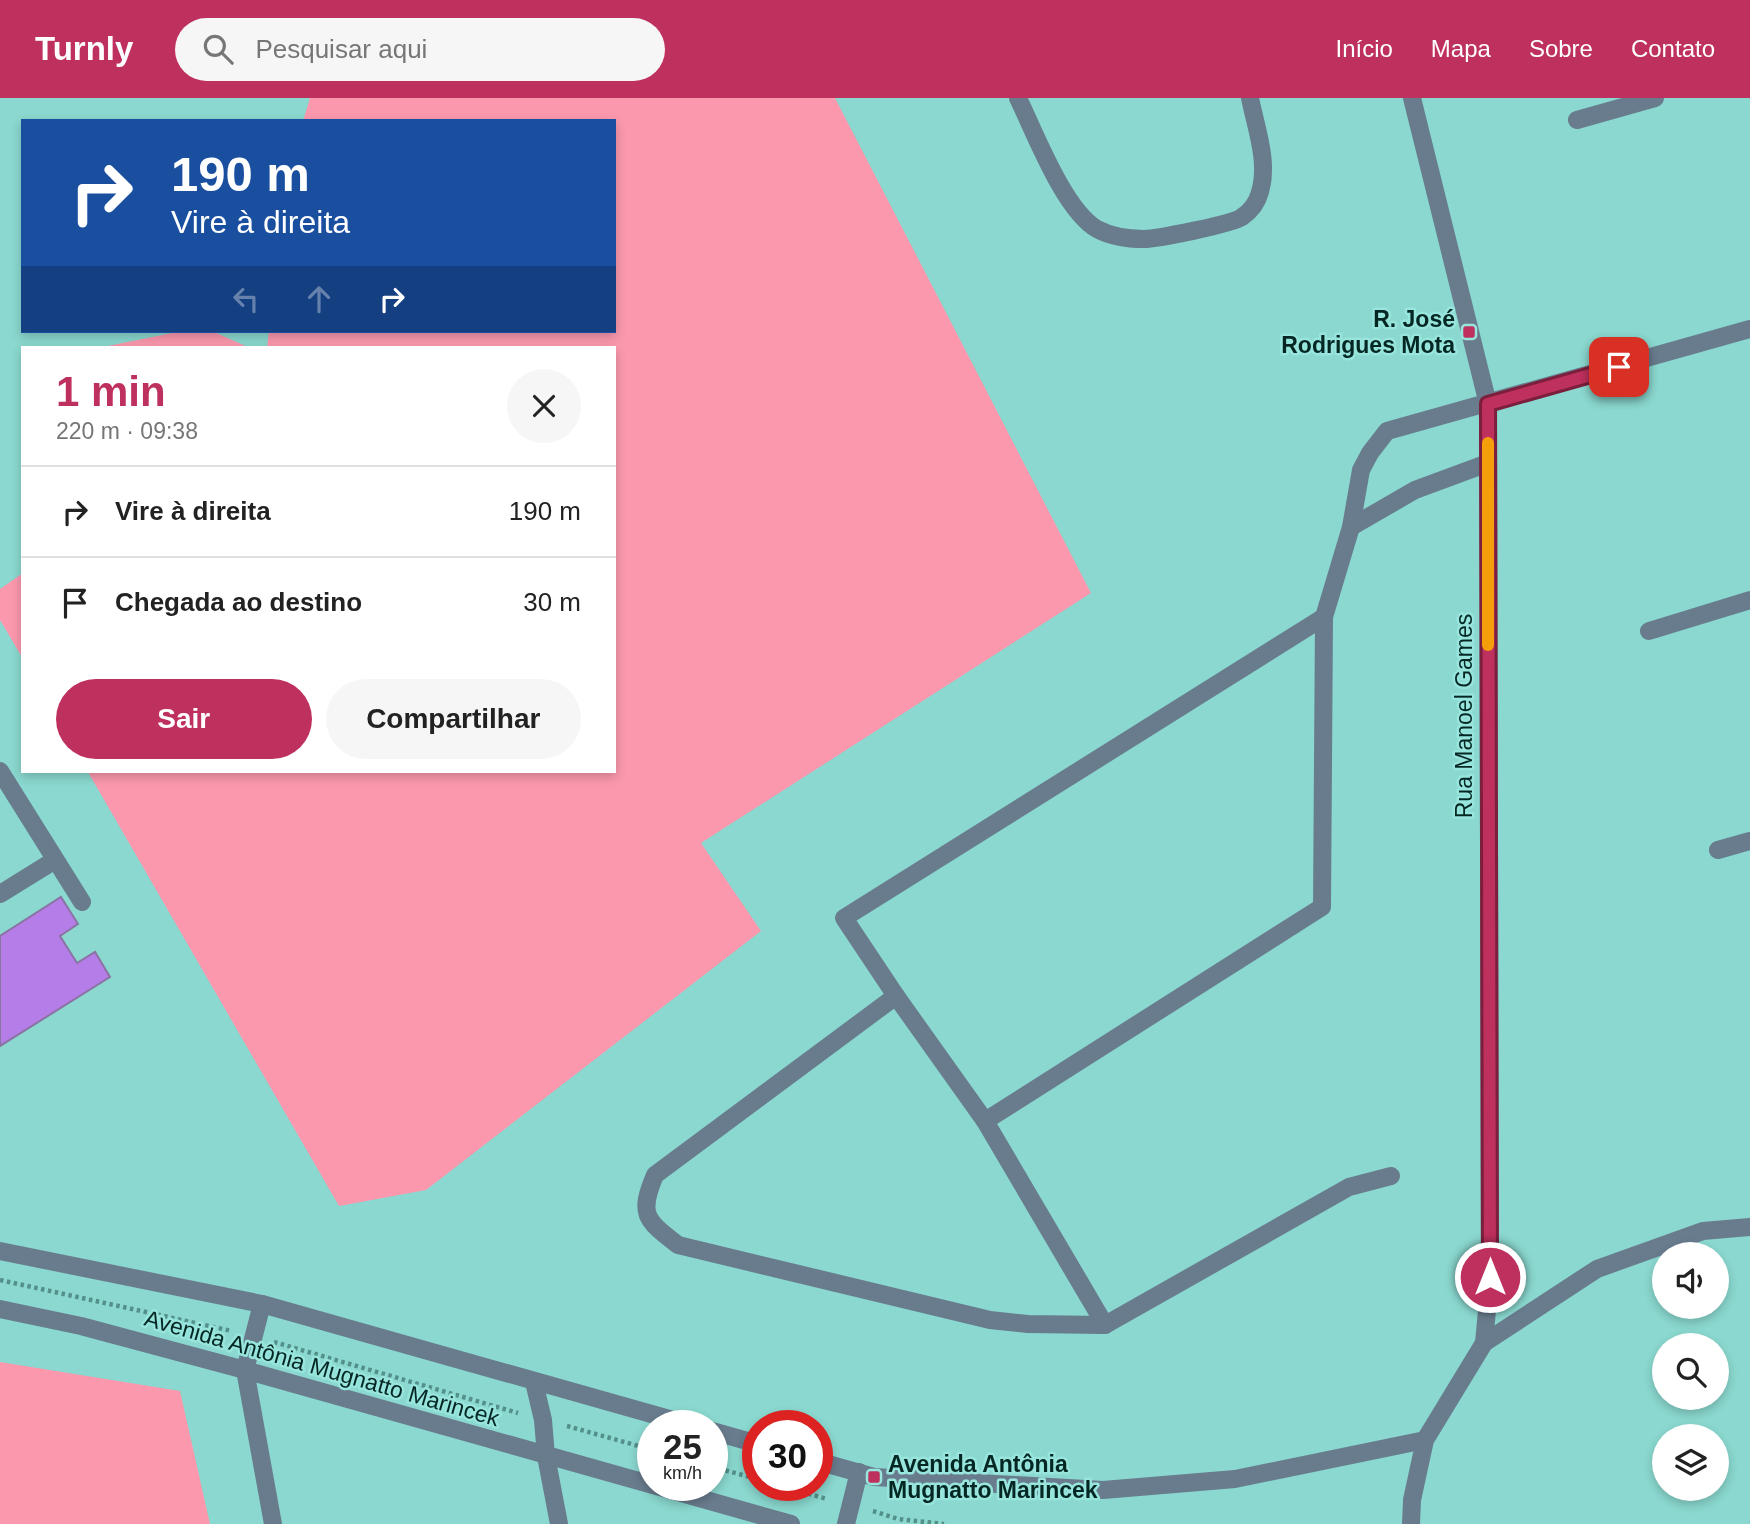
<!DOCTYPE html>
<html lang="pt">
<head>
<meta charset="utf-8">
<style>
  :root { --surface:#fff; --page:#f6f6f6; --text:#222; --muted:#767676; --line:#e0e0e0; --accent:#be305e }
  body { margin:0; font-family:Helvetica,sans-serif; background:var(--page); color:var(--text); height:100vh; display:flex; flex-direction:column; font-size:26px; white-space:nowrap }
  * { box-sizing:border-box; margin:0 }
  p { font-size:23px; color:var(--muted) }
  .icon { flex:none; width:38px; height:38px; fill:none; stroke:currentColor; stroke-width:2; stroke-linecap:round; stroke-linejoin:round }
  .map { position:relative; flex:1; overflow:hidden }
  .side { position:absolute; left:21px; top:248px; width:595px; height:427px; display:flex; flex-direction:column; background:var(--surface); border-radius:0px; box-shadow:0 4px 10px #0003 }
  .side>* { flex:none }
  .top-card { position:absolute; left:21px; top:21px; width:595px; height:214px; border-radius:0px; box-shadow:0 4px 10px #0003; background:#1a4fa0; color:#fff; overflow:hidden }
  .buttons { position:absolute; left:1652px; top:1144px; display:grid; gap:14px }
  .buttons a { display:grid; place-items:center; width:77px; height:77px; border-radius:50%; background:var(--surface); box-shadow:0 4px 10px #0003; font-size:35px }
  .speed { position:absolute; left:637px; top:1312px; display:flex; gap:14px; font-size:35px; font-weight:700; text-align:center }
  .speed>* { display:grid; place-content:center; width:91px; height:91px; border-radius:50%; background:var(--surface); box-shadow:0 4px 10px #0003; line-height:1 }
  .speed small { font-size:18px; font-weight:400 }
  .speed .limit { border:10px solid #d22; background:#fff; color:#111 }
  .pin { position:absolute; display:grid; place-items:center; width:60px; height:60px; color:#fff; margin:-30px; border-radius:14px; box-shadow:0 4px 10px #0006 }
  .me { position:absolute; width:77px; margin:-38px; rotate:0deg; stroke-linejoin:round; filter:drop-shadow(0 0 5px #0008) }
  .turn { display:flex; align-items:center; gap:24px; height:147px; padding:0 35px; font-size:32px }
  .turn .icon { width:91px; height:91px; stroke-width:2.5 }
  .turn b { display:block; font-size:49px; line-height:60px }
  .lanes { display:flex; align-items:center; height:66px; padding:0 35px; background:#0003; justify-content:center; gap:35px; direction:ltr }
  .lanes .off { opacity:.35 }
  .round { display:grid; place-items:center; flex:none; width:74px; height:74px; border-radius:37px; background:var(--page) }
  .head { display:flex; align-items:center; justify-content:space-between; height:119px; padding:0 35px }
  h1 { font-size:42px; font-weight:700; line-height:52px; color:var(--accent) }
  .cta { display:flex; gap:14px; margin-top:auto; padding:14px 35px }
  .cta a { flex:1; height:80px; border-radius:42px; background:var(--accent); color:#fff; font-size:28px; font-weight:700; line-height:80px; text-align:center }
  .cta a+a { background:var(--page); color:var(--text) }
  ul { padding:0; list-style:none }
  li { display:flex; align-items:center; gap:21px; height:91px; padding:0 35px; border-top:2px solid var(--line) }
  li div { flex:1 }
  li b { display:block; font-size:26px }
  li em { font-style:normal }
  header { display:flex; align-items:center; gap:42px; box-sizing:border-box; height:98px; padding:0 35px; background:var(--accent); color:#fff }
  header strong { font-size:33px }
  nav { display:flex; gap:38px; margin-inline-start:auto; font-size:24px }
  .search { width:490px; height:63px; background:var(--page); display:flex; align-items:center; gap:18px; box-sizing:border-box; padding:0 24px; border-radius:38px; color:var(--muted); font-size:26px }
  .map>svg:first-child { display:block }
</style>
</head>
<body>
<header>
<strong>Turnly</strong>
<div class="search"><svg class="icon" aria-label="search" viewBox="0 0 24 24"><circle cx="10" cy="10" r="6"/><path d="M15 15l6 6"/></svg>Pesquisar aqui</div>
<nav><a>Início</a><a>Mapa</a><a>Sobre</a><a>Contato</a></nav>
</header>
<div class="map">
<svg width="1750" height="1426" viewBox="0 0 1750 1426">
  <rect width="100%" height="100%" fill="#8ad8cf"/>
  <!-- green -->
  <g fill="#fb98ae">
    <path d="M 310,0 L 835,0 L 1091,495 L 701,745 L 761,833 L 426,1092 L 339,1108 L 88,674 L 614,674 L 614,250 L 267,250 L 269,233 L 614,233 L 614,23 L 303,23 Z"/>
    <path d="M 182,233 L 212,233 L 250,250 L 98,250 Z"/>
    <path d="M 23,475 L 23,561 L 0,522 L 0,491 Z"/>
    <path d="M 0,1264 L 180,1293 L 210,1426 L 0,1426 Z"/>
  </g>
  <!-- building -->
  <path fill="#b47de7" stroke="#8b73a4" stroke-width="2" d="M 61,799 L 78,826 L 60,838 L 77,865 L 95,854 L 110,879 L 0,948 L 0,838 Z"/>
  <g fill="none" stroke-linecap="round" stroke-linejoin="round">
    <!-- path -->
    <g stroke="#54908a" stroke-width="4.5" stroke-dasharray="3.5 3.5" stroke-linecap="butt">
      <path d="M 0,1182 L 232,1233"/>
      <path d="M 274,1244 L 518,1315"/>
      <path d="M 567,1328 L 653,1352"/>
      <path d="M 712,1369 L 758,1381"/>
      <path d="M 781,1388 L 827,1401"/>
      <path d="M 873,1413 L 898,1421 L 944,1426"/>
    </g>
    <!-- minor -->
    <g stroke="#697c8e" stroke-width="18">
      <path d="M 1018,0 C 1035,35 1064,112 1097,131 C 1110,138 1129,141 1144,141 C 1156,141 1233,126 1242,119 C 1251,113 1257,105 1260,94 C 1269,64 1256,30 1250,0"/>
      <path d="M 1412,0 L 1488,306 L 1490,1179 L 1484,1245"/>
      <path d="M 1577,22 L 1655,0"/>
      <path d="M 1351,429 L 1415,392 L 1488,365"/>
      <path d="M 1324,519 L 844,820 L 896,898 L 985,1023 L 1105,1227 L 1349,1089 L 1391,1078"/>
      <path d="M 1649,533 L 1750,502"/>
      <path d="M 0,673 L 82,804"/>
      <path d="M 1718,752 L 1750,743"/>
      <path d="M 0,796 L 55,762"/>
      <path d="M 896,898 L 655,1077 C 638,1117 646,1122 678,1147 L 990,1222 L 1028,1226 L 1105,1227"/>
      <path d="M 985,1023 L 1322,809 L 1324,519 L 1351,429 L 1361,372 L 1370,355 L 1387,333 L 1750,231"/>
      <path d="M 0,1153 L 262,1206 L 694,1328"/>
      <path d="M 262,1206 L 245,1272 L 273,1426"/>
      <path d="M 0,1211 L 81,1228 L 245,1272 L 791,1426"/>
      <path d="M 534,1284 L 543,1322 L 546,1358 L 559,1426"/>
      <path d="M 712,1333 L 758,1346"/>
      <path d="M 817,1363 L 874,1379 L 1103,1392 L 1235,1381 L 1425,1342"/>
      <path d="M 846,1426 L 859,1374"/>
      <path d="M 1411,1426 L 1412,1402 L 1425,1342 L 1484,1245 L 1597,1171 L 1703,1133 L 1750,1129"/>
    </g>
  </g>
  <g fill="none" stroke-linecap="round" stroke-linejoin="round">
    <!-- route casing -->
    <g stroke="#7c1f3d" stroke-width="18">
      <path id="route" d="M 1490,1179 L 1488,306 L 1619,269"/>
    </g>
    <!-- route -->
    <use href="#route" stroke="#be305e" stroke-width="12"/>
    <!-- slow -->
    <path stroke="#f59e0b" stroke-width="12" d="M 1488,345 L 1488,547"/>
  </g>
  <!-- markers -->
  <g fill="#be305e" stroke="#97e5dc" stroke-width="2.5">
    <rect x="1462" y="227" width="14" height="14" rx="3.5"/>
    <rect x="867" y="1372" width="14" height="14" rx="3.5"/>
  </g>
  <g text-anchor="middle" stroke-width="5" stroke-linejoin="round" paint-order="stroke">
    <!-- poi labels -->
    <g font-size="23" font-weight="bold" fill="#052724" stroke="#97e5dc" text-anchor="end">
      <text x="1455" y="229">R. José<tspan x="1455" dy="26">Rodrigues Mota</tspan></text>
      <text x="888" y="1374" text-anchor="start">Avenida Antônia<tspan x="888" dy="26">Mugnatto Marincek</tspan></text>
    </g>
    <!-- street labels -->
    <g font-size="23" fill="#052724" stroke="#97e5dc">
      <text transform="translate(1464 618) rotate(-90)" y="8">Rua Manoel Games</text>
      <text transform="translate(322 1270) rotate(16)" y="8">Avenida Antônia Mugnatto Marincek</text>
    </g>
  </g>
</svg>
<div class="buttons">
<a><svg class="icon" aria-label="sound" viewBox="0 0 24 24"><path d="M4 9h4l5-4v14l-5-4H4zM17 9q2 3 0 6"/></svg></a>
<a><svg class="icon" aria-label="search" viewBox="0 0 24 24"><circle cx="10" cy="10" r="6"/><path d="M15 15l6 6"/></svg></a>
<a><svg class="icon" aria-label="layers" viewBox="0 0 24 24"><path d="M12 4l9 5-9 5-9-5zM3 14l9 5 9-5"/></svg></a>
</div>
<div class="speed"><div>25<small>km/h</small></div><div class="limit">30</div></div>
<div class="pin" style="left:1619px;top:269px;background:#d93025"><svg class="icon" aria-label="arrive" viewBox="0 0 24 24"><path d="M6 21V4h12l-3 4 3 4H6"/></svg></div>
<svg class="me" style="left:1490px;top:1179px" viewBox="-20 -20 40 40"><circle r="17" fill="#be305e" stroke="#fff" stroke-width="3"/><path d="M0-11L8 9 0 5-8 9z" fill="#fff"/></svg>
<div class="top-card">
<div class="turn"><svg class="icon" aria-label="right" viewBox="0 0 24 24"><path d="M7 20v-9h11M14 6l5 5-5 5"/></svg><div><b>190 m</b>Vire à direita</div></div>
<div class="lanes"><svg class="icon off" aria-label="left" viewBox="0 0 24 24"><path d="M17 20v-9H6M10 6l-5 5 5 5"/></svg><svg class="icon off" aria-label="ahead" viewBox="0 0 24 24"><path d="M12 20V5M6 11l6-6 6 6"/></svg><svg class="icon" aria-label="right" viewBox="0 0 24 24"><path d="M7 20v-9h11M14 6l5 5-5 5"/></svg></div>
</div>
<section class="side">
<div class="head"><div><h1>1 min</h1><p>220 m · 09:38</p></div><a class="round"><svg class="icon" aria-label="close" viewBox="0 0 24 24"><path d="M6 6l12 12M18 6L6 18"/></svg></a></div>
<ul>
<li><svg class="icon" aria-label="right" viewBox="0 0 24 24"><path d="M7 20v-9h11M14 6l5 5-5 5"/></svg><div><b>Vire à direita</b></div><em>190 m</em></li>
<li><svg class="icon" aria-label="arrive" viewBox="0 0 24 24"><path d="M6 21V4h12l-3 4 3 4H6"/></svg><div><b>Chegada ao destino</b></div><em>30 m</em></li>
</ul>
<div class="cta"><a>Sair</a><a>Compartilhar</a></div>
</section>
</div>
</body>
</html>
